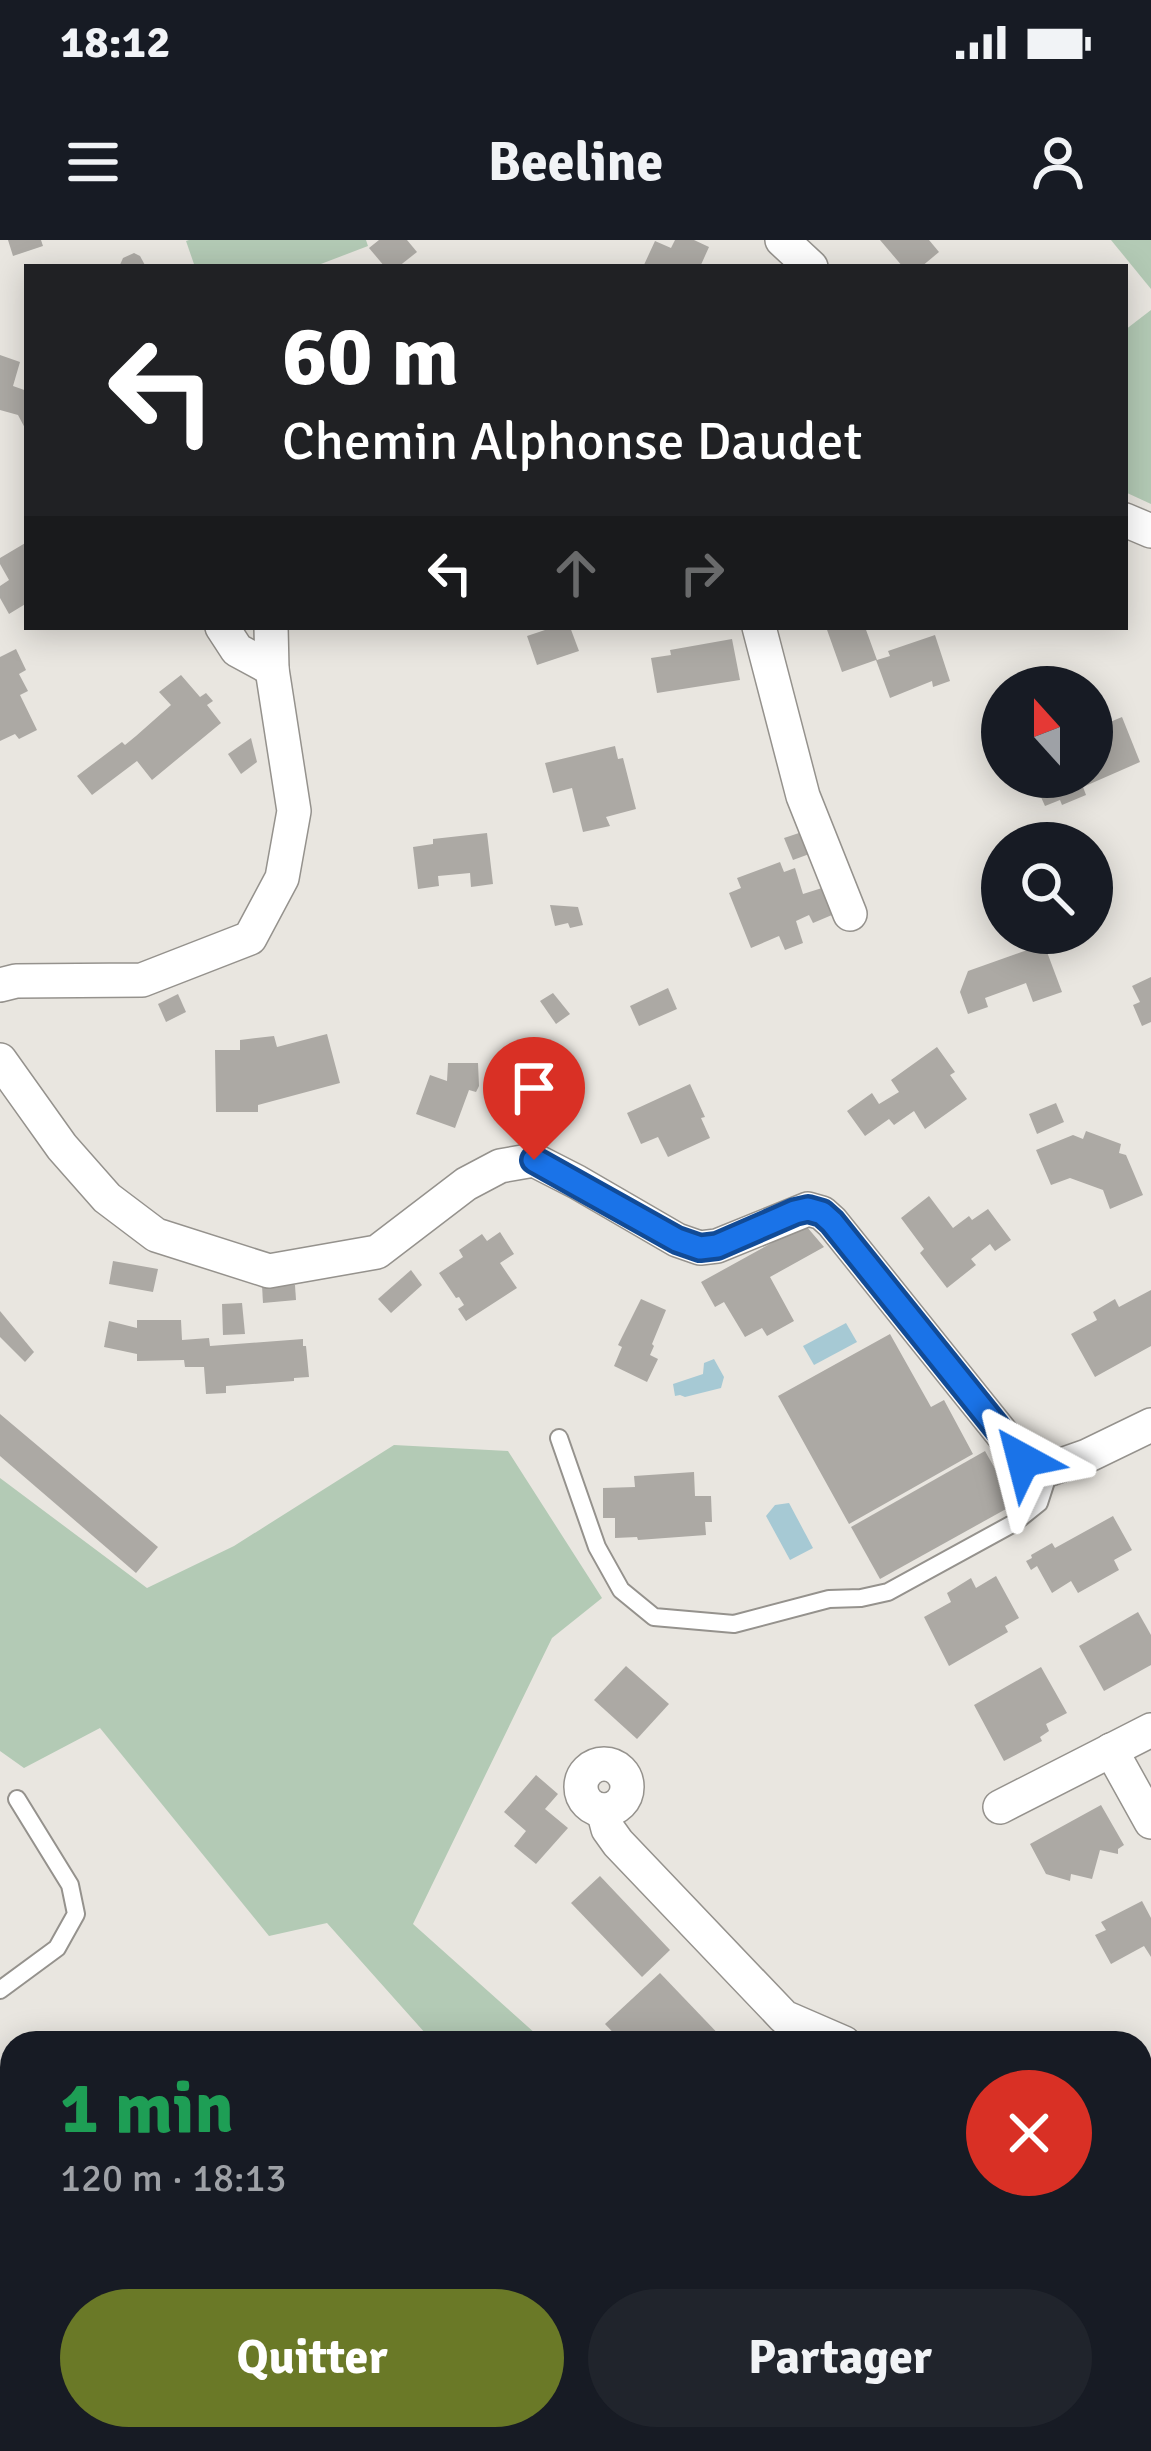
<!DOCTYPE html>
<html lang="fr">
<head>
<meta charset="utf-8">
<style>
  :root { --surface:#171b24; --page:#20242c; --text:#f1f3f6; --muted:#9ea1a6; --accent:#6a7927 }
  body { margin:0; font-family:Signika,sans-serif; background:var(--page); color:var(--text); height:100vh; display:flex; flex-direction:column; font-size:45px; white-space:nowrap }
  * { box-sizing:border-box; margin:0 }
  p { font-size:39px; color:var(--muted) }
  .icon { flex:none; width:66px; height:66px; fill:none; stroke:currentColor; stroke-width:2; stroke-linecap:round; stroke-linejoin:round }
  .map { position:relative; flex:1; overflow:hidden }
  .side { position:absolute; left:0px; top:1791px; width:1152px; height:420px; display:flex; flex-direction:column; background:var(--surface); border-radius:36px 36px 0 0; box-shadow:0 6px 30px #0003 }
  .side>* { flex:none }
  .hud { position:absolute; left:24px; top:24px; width:1104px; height:366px; border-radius:0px; box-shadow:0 6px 30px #0003; background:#202124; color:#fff; overflow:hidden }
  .needle { width:78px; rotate:339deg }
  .controls { position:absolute; left:981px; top:426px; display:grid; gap:24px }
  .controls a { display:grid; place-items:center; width:132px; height:132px; border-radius:50%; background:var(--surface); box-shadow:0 6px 30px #0003; font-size:60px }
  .pin { position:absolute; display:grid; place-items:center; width:102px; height:102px; color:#fff; margin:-123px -51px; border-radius:50% 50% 50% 0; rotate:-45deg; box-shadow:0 0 12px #0007 }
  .pin .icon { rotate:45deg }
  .me { position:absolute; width:132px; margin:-66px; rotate:322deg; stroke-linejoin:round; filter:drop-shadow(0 0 9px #0008) }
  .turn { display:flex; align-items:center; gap:42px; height:252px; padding:0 60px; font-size:54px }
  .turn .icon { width:156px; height:156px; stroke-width:2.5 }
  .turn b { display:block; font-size:84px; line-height:102px }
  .lanes { display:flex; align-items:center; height:114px; padding:0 60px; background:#0003; justify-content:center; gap:60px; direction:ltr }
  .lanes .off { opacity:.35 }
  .round { display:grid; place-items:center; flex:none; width:126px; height:126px; border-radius:63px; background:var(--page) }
  .head { display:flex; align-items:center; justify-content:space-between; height:204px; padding:0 60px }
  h1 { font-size:72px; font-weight:800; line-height:90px; color:#1e9e55 }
  .action { display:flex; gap:24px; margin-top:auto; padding:24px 60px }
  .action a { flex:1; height:138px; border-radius:72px; background:var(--accent); color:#fff; font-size:48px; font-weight:800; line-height:138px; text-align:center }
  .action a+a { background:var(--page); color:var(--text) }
  .status { display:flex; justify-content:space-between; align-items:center; height:84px; padding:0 60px; background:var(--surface); direction:ltr }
  .status svg { height:33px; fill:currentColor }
  header { display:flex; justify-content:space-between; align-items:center; height:156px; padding:0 60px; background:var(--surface); font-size:54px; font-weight:800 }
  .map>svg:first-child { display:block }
</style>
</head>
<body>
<div class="status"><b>18:12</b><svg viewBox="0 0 49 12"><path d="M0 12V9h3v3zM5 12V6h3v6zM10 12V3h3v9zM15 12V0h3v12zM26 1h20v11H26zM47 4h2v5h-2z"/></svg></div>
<header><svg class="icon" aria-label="menu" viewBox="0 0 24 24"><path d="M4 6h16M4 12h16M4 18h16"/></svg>Beeline<svg class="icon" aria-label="person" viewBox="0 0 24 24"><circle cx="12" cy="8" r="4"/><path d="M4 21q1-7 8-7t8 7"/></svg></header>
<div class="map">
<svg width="1151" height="2211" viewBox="0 0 1151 2211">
  <rect width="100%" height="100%" fill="#e9e6e0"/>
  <!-- green -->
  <g fill="#b3cab5">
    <path d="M 189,0 L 366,0 L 368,6 L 313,27 L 195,27 L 186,1 Z"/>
    <path d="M 1111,0 L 1151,0 L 1151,49 Z"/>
    <path d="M 1151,70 L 1151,264 L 1125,252 L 1125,90 Z"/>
    <path d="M 394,1205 L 508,1211 L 602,1358 L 552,1398 L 413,1684 L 546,1803 L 434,1803 L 327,1683 L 269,1696 L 100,1488 L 24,1528 L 0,1511 L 0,1238 L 147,1348 L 234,1306 Z"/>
    <path d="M 0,1921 L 12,1939 L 12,2199 L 23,2199 L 0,2210 Z"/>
    <path d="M 922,2199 L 1068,2199 L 1072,2211 L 933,2211 Z"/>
  </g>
  <!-- water -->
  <g fill="#a6c9d4">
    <path d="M 846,1083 L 857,1102 L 814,1125 L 803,1106 Z"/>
    <path d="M 714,1119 L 724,1137 L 721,1148 L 685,1157 L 680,1155 L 675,1156 L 673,1144 L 703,1134 L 704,1123 Z"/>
    <path d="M 789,1263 L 813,1308 L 790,1320 L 766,1276 L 775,1265 Z"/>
  </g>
  <!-- building -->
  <g fill="#aca9a4">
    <path d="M 8,0 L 41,0 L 43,6 L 13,16 Z"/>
    <path d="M 379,0 L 407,0 L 417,12 L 398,27 L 385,27 L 369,8 Z"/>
    <path d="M 675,0 L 694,0 L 709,7 L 700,27 L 643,27 L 655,1 L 671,8 Z"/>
    <path d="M 880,0 L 929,0 L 939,12 L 921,27 L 903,27 Z"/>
    <path d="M 134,13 L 140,16 L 146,27 L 119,27 L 123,18 Z"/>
    <path d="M 0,115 L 20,122 L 13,146 L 27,151 L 27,192 L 18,175 L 0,170 Z"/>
    <path d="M 27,302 L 27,363 L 9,374 L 0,358 L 0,346 L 9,340 L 0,324 L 0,318 Z"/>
    <path d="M 554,387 L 570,387 L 579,411 L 537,425 L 527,396 Z"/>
    <path d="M 826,387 L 865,387 L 877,420 L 890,416 L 888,411 L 935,395 L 950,441 L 933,447 L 932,441 L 890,458 L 876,420 L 842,432 Z"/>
    <path d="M 732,399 L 740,440 L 657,453 L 651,418 L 671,415 L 670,410 Z"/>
    <path d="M 16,409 L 26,430 L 19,434 L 28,451 L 20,455 L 37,490 L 19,499 L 15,494 L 0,501 L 0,417 Z"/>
    <path d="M 181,435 L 200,457 L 206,453 L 213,461 L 207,465 L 221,483 L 152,540 L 137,521 L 92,555 L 77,536 L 122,502 L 125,505 L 136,496 L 171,465 L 159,452 Z"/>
    <path d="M 1122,477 L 1140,522 L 1083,547 L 1086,555 L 1062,565 L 1060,560 L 1045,566 L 1032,537 L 1092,537 L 1092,504 L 1103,499 L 1098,487 Z"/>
    <path d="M 251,498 L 257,522 L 241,534 L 228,514 Z"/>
    <path d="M 615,506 L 618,519 L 623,518 L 636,569 L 606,577 L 610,586 L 583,592 L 572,548 L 553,553 L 545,523 Z"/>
    <path d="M 805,591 L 812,613 L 793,620 L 784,598 Z"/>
    <path d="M 487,593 L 493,644 L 471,647 L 470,633 L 438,636 L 439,646 L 418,649 L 413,607 L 433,604 L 433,599 Z"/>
    <path d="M 780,622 L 784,632 L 795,628 L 803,654 L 822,648 L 832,675 L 813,683 L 809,675 L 796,681 L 803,703 L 785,710 L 779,696 L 751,708 L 729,653 L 741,648 L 737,638 Z"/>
    <path d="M 550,665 L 578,667 L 583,685 L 570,688 L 568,683 L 555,686 Z"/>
    <path d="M 1044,704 L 1062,752 L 1033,762 L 1026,743 L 985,758 L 988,767 L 968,774 L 960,752 L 968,731 Z"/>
    <path d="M 1151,737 L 1151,782 L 1142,786 L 1133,765 L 1140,762 L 1132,746 Z"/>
    <path d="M 668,748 L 677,769 L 639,786 L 630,766 Z"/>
    <path d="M 553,753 L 570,774 L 556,784 L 540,761 Z"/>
    <path d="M 178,754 L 186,772 L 166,782 L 158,764 Z"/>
    <path d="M 327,794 L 340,843 L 258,865 L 258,872 L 216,872 L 215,810 L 240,810 L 240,800 L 274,796 L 277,807 Z"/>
    <path d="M 937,807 L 955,832 L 950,835 L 967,859 L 925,889 L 914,871 L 894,885 L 889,879 L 865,896 L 847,871 L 872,853 L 879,864 L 899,852 L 891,840 Z"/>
    <path d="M 448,823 L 478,823 L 479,846 L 476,852 L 469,850 L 455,888 L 416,874 L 430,835 L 447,841 Z"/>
    <path d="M 690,844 L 705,877 L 701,878 L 710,898 L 668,917 L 658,897 L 641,904 L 627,873 Z"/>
    <path d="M 1056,863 L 1064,882 L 1037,894 L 1029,874 Z"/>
    <path d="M 1086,891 L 1121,904 L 1119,913 L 1126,915 L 1143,955 L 1110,969 L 1103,950 L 1070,938 L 1051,945 L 1036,910 L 1073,895 L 1083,899 Z"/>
    <path d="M 929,956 L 953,988 L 969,976 L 972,980 L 988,969 L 1011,1000 L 995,1011 L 990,1004 L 971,1019 L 976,1025 L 947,1048 L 920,1013 L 924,1009 L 901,978 Z"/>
    <path d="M 797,983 L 807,987 L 824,1007 L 770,1037 L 794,1081 L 767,1096 L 762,1088 L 745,1097 L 724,1062 L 715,1067 L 701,1042 L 779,999 L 776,996 Z"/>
    <path d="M 500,992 L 514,1014 L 500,1023 L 517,1048 L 466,1081 L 458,1069 L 464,1065 L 459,1057 L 456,1058 L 439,1033 L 463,1017 L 459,1010 L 482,994 L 487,1001 Z"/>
    <path d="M 113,1021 L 158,1029 L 153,1052 L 109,1044 Z"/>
    <path d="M 411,1030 L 422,1045 L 391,1073 L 378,1059 Z"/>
    <path d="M 295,1045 L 296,1060 L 263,1063 L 262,1046 Z"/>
    <path d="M 1151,1050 L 1151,1106 L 1095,1137 L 1071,1094 L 1097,1080 L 1093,1072 L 1115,1059 L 1119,1067 Z"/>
    <path d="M 641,1059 L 666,1070 L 652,1104 L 654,1106 L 650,1115 L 658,1119 L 647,1142 L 614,1126 L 622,1107 L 618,1105 Z"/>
    <path d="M 242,1063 L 245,1094 L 223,1095 L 222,1064 Z"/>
    <path d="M 0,1071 L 34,1112 L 25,1122 L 0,1097 Z"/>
    <path d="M 137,1080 L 181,1080 L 182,1100 L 209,1098 L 210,1106 L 303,1099 L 303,1106 L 306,1106 L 309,1137 L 294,1138 L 294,1141 L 226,1146 L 226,1153 L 206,1154 L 204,1127 L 185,1127 L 184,1120 L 137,1121 L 137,1114 L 104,1107 L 109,1081 L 137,1088 Z"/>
    <path d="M 890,1094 L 931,1167 L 944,1160 L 973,1214 L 849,1284 L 778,1156 Z"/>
    <path d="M 0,1174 L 158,1307 L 136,1333 L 0,1216 Z"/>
    <path d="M 985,1211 L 1015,1264 L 880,1339 L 851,1287 Z"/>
    <path d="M 694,1232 L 695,1256 L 711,1256 L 712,1282 L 705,1282 L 706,1295 L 638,1300 L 637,1297 L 615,1298 L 615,1278 L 603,1278 L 603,1248 L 635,1247 L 634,1236 Z"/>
    <path d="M 1113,1276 L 1132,1310 L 1114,1320 L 1119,1330 L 1078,1353 L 1071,1341 L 1052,1353 L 1037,1326 L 1031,1330 L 1026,1321 L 1032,1318 L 1031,1315 L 1052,1303 L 1055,1308 Z"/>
    <path d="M 996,1336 L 1019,1378 L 1005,1386 L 1008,1392 L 949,1426 L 924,1377 L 951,1362 L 947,1353 L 971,1338 L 976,1348 Z"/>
    <path d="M 1138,1372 L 1151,1395 L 1151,1425 L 1104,1451 L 1079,1406 Z"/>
    <path d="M 626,1426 L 669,1464 L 637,1499 L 594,1460 Z"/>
    <path d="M 1041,1427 L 1067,1473 L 1046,1484 L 1049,1491 L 1040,1497 L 1042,1501 L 1004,1521 L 974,1465 Z"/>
    <path d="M 536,1535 L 558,1554 L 545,1569 L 568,1588 L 536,1624 L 514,1606 L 526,1591 L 504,1572 Z"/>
    <path d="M 1101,1565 L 1124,1605 L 1118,1609 L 1118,1614 L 1100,1610 L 1092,1639 L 1071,1634 L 1070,1641 L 1046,1634 L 1030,1604 Z"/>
    <path d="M 600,1636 L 670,1710 L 642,1737 L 571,1663 Z"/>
    <path d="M 1142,1661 L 1151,1678 L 1151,1717 L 1144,1706 L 1111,1724 L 1095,1695 L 1106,1690 L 1101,1682 Z"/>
    <path d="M 660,1733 L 727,1803 L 623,1803 L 605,1784 Z"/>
    <path d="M 713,2199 L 742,2199 L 753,2211 L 700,2211 Z"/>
  </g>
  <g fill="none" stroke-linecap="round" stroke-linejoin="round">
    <!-- lane casing -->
    <g stroke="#95928d" stroke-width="20">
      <g id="lane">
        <path d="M 559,1198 L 597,1307 L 621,1350 L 654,1377 L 734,1384 L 829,1359 L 861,1358 L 888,1352 L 1014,1283 L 1039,1263 L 1050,1229"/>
        <path d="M 0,1750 L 57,1708 L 76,1674 L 70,1645 L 17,1559"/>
      </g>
    </g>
    <!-- street casing -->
    <g stroke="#95928d" stroke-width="36">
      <g id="street">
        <path d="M 782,0 L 811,27"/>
        <path d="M 1125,280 L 1151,291"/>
        <path d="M 222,387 L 237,410 L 272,429"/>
        <path d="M 759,387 L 803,556 L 850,674"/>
        <path d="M 0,745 L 16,741 L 142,740 L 250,698 L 282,638 L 294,571 L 272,429 L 271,387"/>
        <path d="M 0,820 L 62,907 L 107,958 L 156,995 L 269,1031 L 377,1012 L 466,944 L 500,926 L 534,920 L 577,942 L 677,1000 L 700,1008 L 717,1006 L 808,969 L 822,973 L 832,982 L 1023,1220 L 1050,1229 L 1087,1216 L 1151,1185"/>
        <path d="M 1111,1510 L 1151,1582"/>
        <circle cx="604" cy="1547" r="23"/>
        <path d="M 1000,1567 L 1151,1490"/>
        <path d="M 603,1570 L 608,1589 L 618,1603 L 784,1777 L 844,1803"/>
        <path d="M 0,1897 L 12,1915"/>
        <path d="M 1140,2109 L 1151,2127"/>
        <path d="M 789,2199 L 803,2211"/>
        <path d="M 64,2211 L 90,2199"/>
        <path d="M 609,2211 L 624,2199"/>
        <path d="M 671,2211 L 684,2199"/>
      </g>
    </g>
    <!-- lane -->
    <use href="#lane" stroke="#fff" stroke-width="16"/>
    <!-- street -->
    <use href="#street" stroke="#fff" stroke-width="33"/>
  </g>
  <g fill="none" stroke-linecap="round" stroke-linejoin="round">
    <!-- route casing -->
    <g stroke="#114b97" stroke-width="30">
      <path id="route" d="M 534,920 L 677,1000 L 700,1008 L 717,1006 L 795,972 L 808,969 L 822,973 L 832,982 L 1023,1220"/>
    </g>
    <!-- route -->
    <use href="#route" stroke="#1a73e8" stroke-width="21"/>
  </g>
</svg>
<div class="controls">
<a><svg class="needle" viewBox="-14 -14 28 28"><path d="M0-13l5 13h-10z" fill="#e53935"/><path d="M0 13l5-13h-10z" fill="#9ea1a6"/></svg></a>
<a><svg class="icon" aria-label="search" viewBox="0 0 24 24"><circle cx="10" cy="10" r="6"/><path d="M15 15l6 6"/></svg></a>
</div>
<div class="pin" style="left:534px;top:920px;background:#d93025"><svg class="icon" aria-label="arrive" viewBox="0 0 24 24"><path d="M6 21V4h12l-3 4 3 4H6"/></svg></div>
<svg class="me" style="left:1023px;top:1220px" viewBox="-20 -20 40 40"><path d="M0-17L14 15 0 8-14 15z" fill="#1a73e8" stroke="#fff" stroke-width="4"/></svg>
<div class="hud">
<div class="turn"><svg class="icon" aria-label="left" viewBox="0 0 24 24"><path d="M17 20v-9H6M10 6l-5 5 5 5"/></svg><div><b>60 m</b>Chemin Alphonse Daudet</div></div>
<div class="lanes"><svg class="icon" aria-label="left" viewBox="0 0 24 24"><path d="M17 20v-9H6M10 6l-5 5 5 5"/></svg><svg class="icon off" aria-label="ahead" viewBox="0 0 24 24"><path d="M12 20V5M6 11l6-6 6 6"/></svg><svg class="icon off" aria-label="right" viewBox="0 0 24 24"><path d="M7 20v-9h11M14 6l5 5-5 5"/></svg></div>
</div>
<section class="side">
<div class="head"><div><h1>1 min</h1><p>120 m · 18:13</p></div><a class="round" style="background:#d93025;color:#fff"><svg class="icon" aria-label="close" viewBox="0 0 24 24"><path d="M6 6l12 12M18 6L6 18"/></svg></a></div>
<div class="action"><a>Quitter</a><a>Partager</a></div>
</section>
</div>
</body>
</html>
